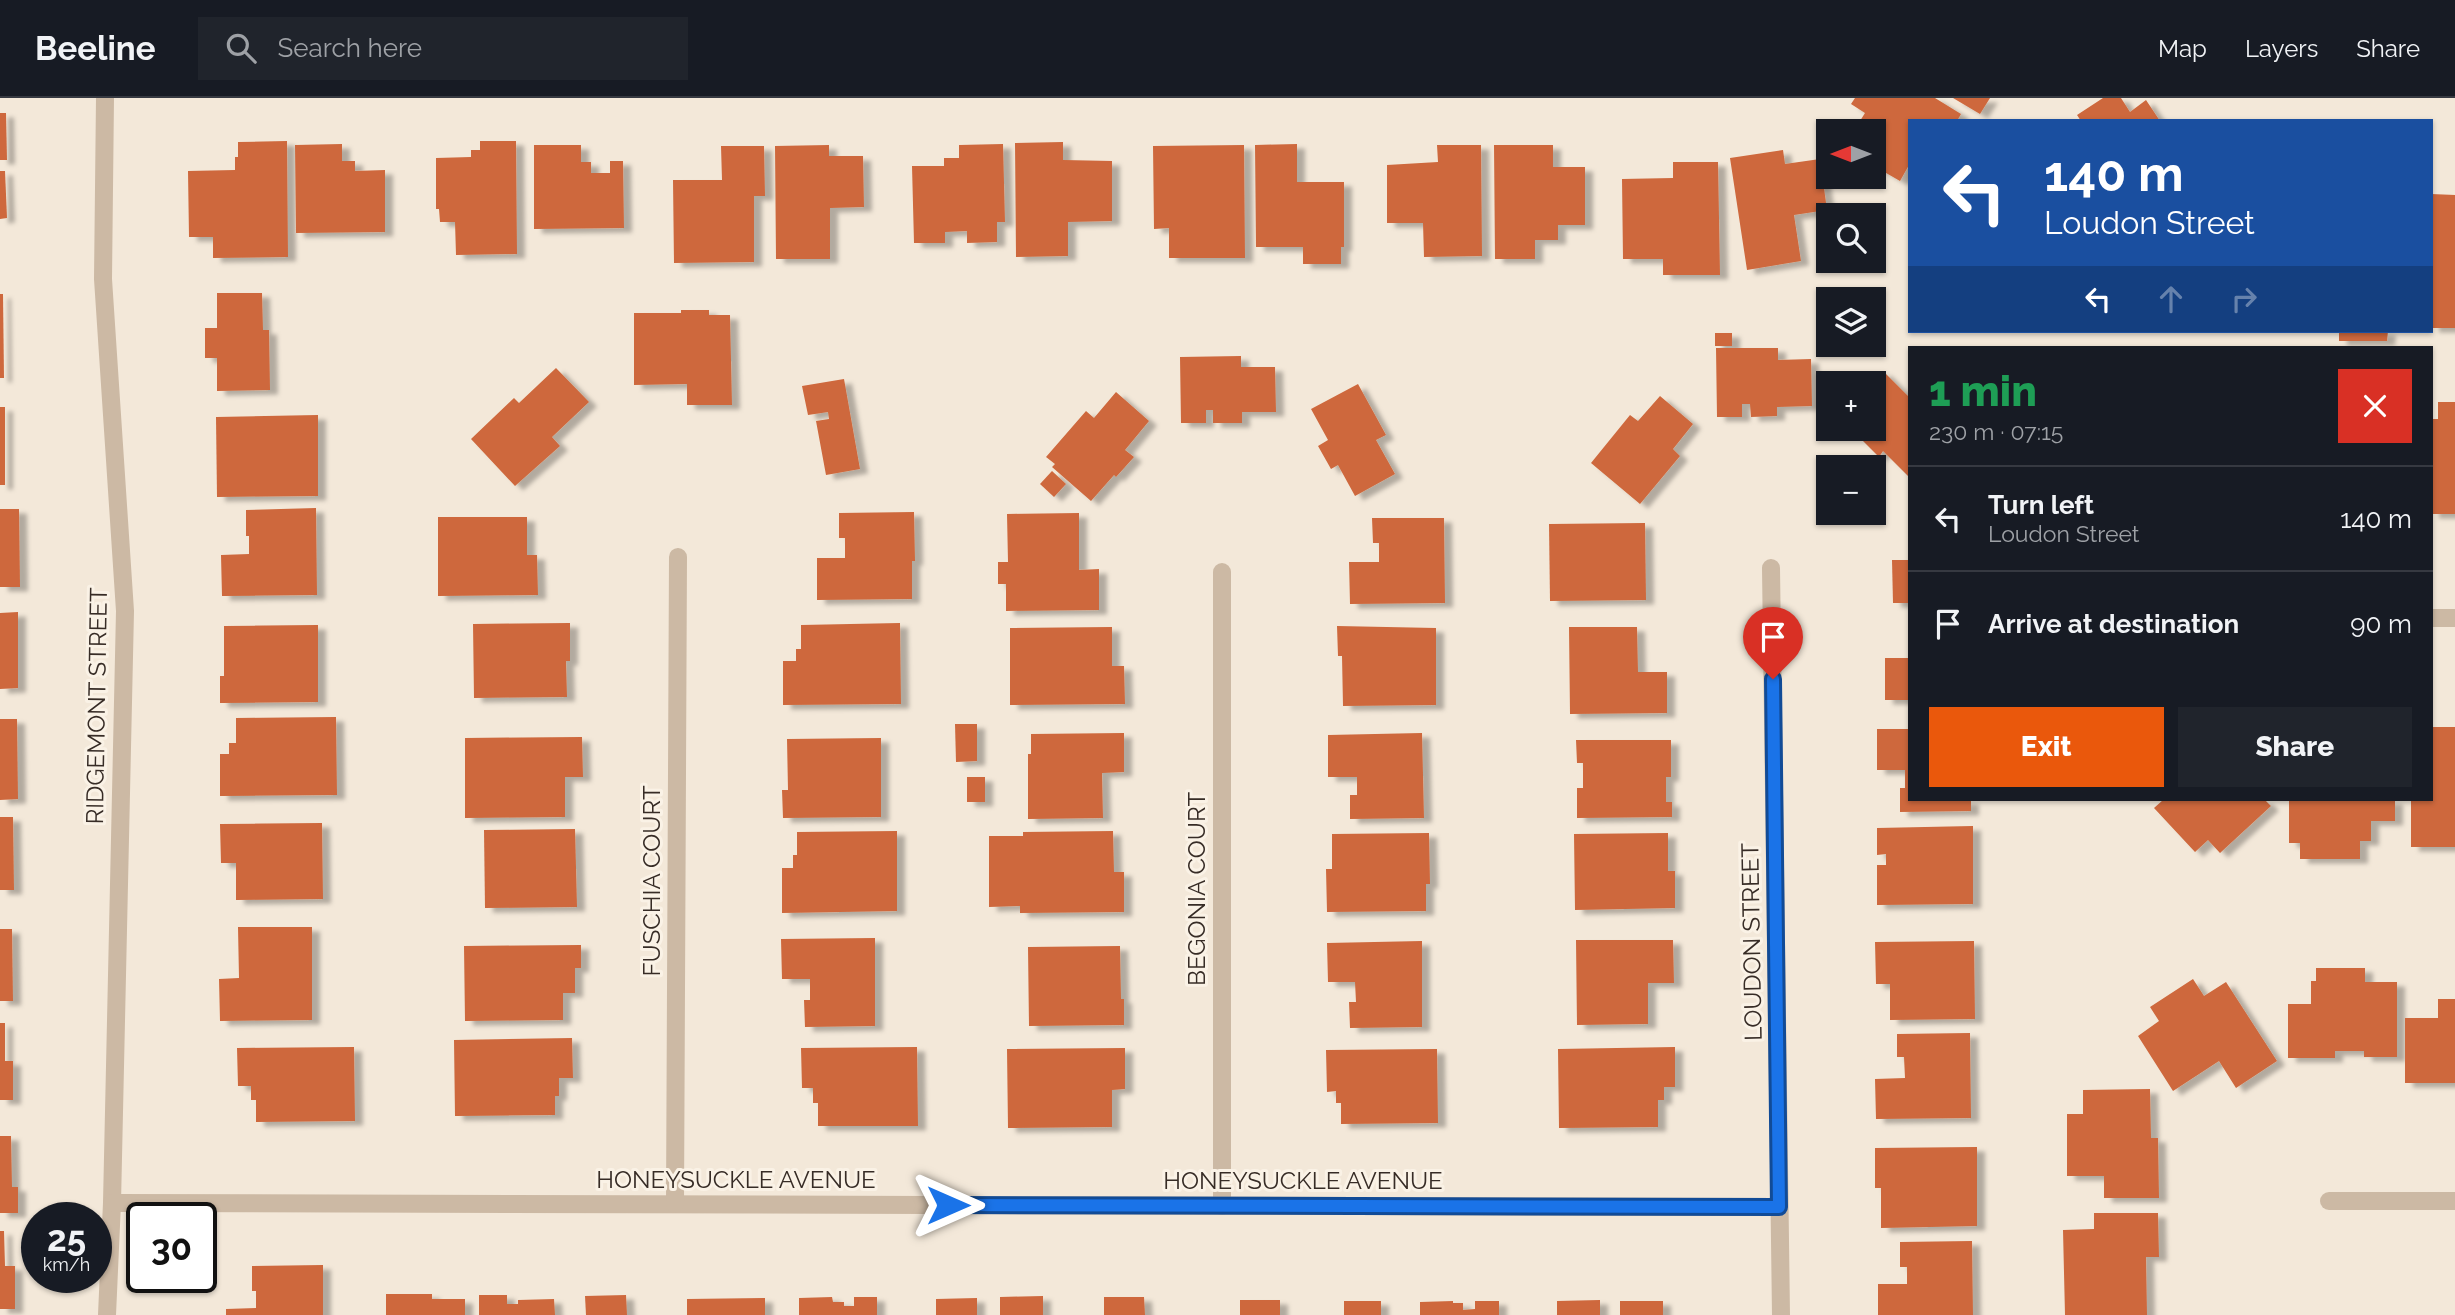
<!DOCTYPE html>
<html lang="en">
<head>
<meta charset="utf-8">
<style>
  :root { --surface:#171b24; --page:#20242c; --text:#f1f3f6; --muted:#9ea1a6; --line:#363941; --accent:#ea580c }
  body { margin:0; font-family:Raleway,sans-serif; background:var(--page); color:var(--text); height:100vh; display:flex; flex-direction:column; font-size:26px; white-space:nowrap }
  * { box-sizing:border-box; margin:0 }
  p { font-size:23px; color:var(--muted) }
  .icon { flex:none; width:38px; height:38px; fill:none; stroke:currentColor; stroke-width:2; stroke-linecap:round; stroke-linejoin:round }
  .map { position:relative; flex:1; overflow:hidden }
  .side { position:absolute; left:1908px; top:248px; width:525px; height:455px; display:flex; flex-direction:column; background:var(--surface); border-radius:0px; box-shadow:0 2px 5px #0004 }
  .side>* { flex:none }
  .hud { position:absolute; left:1908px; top:21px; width:525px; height:214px; border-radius:0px; box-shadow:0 2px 5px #0004; background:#1a4fa0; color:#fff; overflow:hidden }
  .needle { width:46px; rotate:270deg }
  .tools { position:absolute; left:1816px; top:21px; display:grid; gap:14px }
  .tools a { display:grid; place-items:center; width:70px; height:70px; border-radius:0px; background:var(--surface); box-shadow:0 2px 5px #0004; font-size:35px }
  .speed { position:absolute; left:21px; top:1104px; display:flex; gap:14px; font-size:35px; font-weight:700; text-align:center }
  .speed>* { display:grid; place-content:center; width:91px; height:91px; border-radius:50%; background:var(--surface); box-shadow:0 2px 5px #0004; line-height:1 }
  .speed small { font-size:18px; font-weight:400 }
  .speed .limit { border:4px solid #111; border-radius:10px; background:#fff; color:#111 }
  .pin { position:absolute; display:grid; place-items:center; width:60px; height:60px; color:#fff; margin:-72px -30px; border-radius:50% 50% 50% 0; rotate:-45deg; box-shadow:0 0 7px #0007 }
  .pin .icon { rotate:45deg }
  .me { position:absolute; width:77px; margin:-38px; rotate:90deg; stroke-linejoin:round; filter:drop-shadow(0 0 5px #0008) }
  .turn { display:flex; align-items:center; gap:24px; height:147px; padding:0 21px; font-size:32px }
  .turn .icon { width:91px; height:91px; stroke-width:2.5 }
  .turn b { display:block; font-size:49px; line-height:60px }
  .lanes { display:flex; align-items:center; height:66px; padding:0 21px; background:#0003; justify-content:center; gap:35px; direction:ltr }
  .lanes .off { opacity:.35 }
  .round { display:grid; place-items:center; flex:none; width:74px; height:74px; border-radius:0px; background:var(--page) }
  .summary { display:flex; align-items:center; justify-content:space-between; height:119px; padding:0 21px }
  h1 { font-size:42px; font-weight:800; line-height:52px; color:#1e9e55 }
  .primary-button { display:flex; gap:14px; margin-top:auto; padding:14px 21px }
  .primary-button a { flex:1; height:80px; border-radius:0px; background:var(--accent); color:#fff; font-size:28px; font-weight:800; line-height:80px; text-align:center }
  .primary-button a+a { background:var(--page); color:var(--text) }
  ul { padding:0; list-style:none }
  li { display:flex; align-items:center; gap:21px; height:105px; padding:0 21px; border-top:2px solid var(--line) }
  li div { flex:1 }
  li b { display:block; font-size:26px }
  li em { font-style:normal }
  header { display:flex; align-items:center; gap:42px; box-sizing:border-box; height:98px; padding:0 35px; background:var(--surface); border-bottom:2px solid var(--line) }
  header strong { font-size:33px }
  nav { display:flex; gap:38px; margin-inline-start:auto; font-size:24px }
  .search { width:490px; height:63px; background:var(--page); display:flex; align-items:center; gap:18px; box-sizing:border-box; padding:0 24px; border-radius:0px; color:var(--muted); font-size:26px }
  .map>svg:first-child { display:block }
</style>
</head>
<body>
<header>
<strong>Beeline</strong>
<div class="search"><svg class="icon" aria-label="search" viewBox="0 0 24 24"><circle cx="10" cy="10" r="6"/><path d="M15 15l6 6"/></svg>Search here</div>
<nav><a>Map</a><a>Layers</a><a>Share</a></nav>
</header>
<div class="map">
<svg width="2455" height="1217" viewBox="0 0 2455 1217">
  <defs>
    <filter id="shadow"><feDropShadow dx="8" dy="4.5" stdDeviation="2" flood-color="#0004"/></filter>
  </defs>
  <rect width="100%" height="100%" fill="#f3e8d9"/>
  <!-- building -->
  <g fill="#ce683c" filter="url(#shadow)">
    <path d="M 1855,0 L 1935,0 L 1961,16 L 1957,23 L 1909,23 L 1909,67 L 1900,83 L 1874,68 L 1874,33 L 1869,33 L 1871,30 L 1860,23 L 1865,15 L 1851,6 Z"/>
    <path d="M 1953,0 L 1990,0 L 1980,16 Z"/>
    <path d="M 2103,0 L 2121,0 L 2130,14 L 2146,2 L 2160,23 L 2081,23 L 2077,17 Z"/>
    <path d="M 0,15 L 6,15 L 7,62 L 0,62 Z"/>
    <path d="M 287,43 L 288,159 L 213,160 L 213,139 L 189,139 L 188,73 L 235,72 L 235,59 L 238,59 L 238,44 Z"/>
    <path d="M 480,43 L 516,43 L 517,156 L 456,157 L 455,124 L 440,124 L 439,111 L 436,111 L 436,60 L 471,59 L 471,52 L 480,52 Z"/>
    <path d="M 1063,44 L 1063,62 L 1112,63 L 1112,123 L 1068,124 L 1068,158 L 1016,159 L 1015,45 Z"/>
    <path d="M 342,46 L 342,63 L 355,63 L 355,73 L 385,72 L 385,134 L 296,135 L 295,47 Z"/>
    <path d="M 1003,46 L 1005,124 L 997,124 L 997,144 L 967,145 L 967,133 L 945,134 L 945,145 L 914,145 L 912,68 L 944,68 L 944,60 L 959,60 L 959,47 Z"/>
    <path d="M 1297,46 L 1297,84 L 1344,84 L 1344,149 L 1341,149 L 1341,166 L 1303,166 L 1303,149 L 1256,149 L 1255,47 Z"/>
    <path d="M 534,47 L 581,47 L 581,64 L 591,64 L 591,75 L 610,75 L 610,63 L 623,63 L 624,130 L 534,131 Z"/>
    <path d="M 829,47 L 829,58 L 863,58 L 864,109 L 830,110 L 830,161 L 776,161 L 775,48 Z"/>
    <path d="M 1244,47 L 1245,160 L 1169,160 L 1169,130 L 1154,131 L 1153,48 Z"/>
    <path d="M 1437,47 L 1481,47 L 1482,158 L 1424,159 L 1423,125 L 1387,125 L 1387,67 L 1438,64 Z"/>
    <path d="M 1494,47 L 1553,47 L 1553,69 L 1585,69 L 1585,127 L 1558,127 L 1558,142 L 1535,142 L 1535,161 L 1495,161 Z"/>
    <path d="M 721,48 L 764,48 L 765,98 L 754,98 L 754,164 L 674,165 L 673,82 L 722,82 Z"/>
    <path d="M 1783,52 L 1785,66 L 1820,61 L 1827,112 L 1794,117 L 1801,163 L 1747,172 L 1730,60 Z"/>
    <path d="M 1673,64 L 1718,64 L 1720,177 L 1663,177 L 1663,161 L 1623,161 L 1622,81 L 1673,80 Z"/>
    <path d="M 0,73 L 5,73 L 7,120 L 0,121 Z"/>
    <path d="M 2431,96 L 2455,97 L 2455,230 L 2431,230 Z"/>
    <path d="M 217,195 L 262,195 L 263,232 L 269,232 L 270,292 L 217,293 L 217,260 L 205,260 L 205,230 L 217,230 Z"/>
    <path d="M 0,196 L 3,196 L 4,280 L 0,280 Z"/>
    <path d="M 681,212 L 709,212 L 709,217 L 730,217 L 732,307 L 687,307 L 687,286 L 634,287 L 634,215 L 681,215 Z"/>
    <path d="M 2339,233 L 2388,233 L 2387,243 L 2339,243 Z"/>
    <rect x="1715" y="235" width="17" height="13"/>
    <path d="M 1716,250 L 1778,250 L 1778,262 L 1811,261 L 1812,308 L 1777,309 L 1777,318 L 1751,319 L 1750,306 L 1742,306 L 1742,319 L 1717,319 Z"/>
    <path d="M 1241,258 L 1241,269 L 1275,269 L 1276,314 L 1242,314 L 1242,325 L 1213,325 L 1213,312 L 1206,312 L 1206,325 L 1181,325 L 1180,259 Z"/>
    <path d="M 556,270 L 589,304 L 552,339 L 560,348 L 515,388 L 471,341 L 514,300 L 519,305 Z"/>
    <path d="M 1883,273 L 1909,299 L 1909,379 L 1883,353 L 1879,359 L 1862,342 L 1869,334 L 1866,331 L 1874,331 L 1874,285 L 1871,285 Z"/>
    <path d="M 844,281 L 860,371 L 826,377 L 816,323 L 829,321 L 828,314 L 808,317 L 802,288 Z"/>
    <path d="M 1358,286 L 1386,337 L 1376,342 L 1395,376 L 1355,398 L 1338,367 L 1331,371 L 1318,348 L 1328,342 L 1311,311 Z"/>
    <path d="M 1116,294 L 1149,323 L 1125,352 L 1134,359 L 1116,379 L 1114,377 L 1091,403 L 1052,369 L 1055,366 L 1046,359 L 1086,313 L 1094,320 Z"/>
    <path d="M 1660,298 L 1693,326 L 1673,351 L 1680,358 L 1640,406 L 1591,365 L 1630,317 L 1638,323 Z"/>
    <path d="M 2438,304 L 2455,304 L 2455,416 L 2431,416 L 2431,321 L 2438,321 Z"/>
    <rect x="0" y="309" width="5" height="78"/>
    <path d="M 318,317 L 318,398 L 217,399 L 216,319 Z"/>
    <path d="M 1052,373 L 1066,386 L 1054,399 L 1040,386 Z"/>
    <path d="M 316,410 L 317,497 L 222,498 L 221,457 L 249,456 L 249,438 L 246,438 L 246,412 Z"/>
    <path d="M 0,411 L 19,411 L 20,489 L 0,489 Z"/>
    <path d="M 914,414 L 915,463 L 912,463 L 912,501 L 817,502 L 817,460 L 845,460 L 845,440 L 839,440 L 839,415 Z"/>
    <path d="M 1079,415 L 1079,472 L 1099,471 L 1099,512 L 1006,513 L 1006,486 L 998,486 L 998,464 L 1008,464 L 1007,416 Z"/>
    <path d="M 438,419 L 527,419 L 527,457 L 537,457 L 538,497 L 438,498 Z"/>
    <path d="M 1372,420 L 1444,420 L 1445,505 L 1350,506 L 1349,464 L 1379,464 L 1379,445 L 1373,445 Z"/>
    <path d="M 1645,425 L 1646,502 L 1550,503 L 1549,426 Z"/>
    <path d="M 1892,462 L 1909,462 L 1909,505 L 1893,505 Z"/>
    <path d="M 18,514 L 18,590 L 0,591 L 0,515 Z"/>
    <path d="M 570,525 L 570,563 L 566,563 L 567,599 L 474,600 L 473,526 Z"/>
    <path d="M 900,525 L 901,606 L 783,607 L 783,563 L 796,563 L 796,551 L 801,551 L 801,527 Z"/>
    <path d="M 318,527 L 318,604 L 220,605 L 220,578 L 224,578 L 224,528 Z"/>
    <path d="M 1337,528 L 1436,530 L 1436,607 L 1343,608 L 1342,558 L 1338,558 Z"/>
    <path d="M 1112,529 L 1112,568 L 1124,568 L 1125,606 L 1010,607 L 1010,530 Z"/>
    <path d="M 1569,529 L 1637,529 L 1638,574 L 1667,574 L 1667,615 L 1570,616 Z"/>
    <rect x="1885" y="560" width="24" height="42"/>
    <path d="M 336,619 L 337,697 L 220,698 L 220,656 L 229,656 L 229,645 L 236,645 L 236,620 Z"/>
    <path d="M 0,621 L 17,621 L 18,701 L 0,702 Z"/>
    <path d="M 955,626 L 977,626 L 977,663 L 956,664 Z"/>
    <path d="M 2431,629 L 2455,629 L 2455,749 L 2411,749 L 2411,702 L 2431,702 Z"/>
    <path d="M 1877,631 L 1909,631 L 1909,702 L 1971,702 L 1971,713 L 1900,714 L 1900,690 L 1905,690 L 1905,672 L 1877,672 Z"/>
    <path d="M 1124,635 L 1124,674 L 1102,675 L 1103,720 L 1028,721 L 1028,656 L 1031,656 L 1031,636 Z"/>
    <path d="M 1422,635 L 1424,720 L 1350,721 L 1350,697 L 1357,697 L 1357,679 L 1328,679 L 1328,637 Z"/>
    <path d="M 582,639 L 583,679 L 565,679 L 565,719 L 465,720 L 465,640 Z"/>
    <path d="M 881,640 L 881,719 L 783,720 L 782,692 L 788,692 L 787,641 Z"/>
    <path d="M 1576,642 L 1671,642 L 1671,679 L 1666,679 L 1666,704 L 1672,704 L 1672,719 L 1577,720 L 1577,690 L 1583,690 L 1583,665 L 1577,665 Z"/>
    <rect x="967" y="679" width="18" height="25"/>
    <path d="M 2163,702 L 2265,702 L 2271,708 L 2220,755 L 2208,742 L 2195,754 L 2154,710 Z"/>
    <path d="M 2289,702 L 2395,702 L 2395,723 L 2371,723 L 2371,743 L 2360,743 L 2360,761 L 2300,761 L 2300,745 L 2289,745 Z"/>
    <path d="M 0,719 L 13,719 L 14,792 L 0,792 Z"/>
    <path d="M 322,725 L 323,801 L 236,802 L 236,765 L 221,765 L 220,726 Z"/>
    <path d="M 1973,728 L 1973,806 L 1877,807 L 1877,767 L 1886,767 L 1886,756 L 1877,757 L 1877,730 Z"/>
    <path d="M 575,731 L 577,809 L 485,810 L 484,732 Z"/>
    <path d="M 897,733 L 897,813 L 782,815 L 782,770 L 793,770 L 793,757 L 797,757 L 797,734 Z"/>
    <path d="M 1113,733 L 1114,774 L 1124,774 L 1124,814 L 1020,815 L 1020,808 L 989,809 L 989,738 L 1023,738 L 1023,734 Z"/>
    <path d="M 1429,735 L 1430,786 L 1426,786 L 1426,813 L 1327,814 L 1326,771 L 1332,771 L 1332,736 Z"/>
    <path d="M 1668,735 L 1668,773 L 1675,773 L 1675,810 L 1575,812 L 1574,736 Z"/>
    <path d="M 238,829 L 312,829 L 312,922 L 220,923 L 219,881 L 239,880 Z"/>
    <path d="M 0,831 L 12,831 L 13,903 L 0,903 Z"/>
    <path d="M 875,840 L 875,928 L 805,929 L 804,902 L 810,902 L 810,881 L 782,881 L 781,841 Z"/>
    <path d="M 1576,842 L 1673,842 L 1674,885 L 1648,885 L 1648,926 L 1577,927 Z"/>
    <path d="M 1422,843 L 1422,929 L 1350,930 L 1349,904 L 1356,904 L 1355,884 L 1328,884 L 1327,845 Z"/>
    <path d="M 1974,843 L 1975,921 L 1890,922 L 1890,886 L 1876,886 L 1875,844 Z"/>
    <path d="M 581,847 L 581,870 L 575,870 L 575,895 L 563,895 L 563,922 L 465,923 L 464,848 Z"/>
    <path d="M 1120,848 L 1121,901 L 1124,901 L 1124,927 L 1029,928 L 1028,849 Z"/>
    <path d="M 2316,870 L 2365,870 L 2365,884 L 2397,884 L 2397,959 L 2364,959 L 2364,953 L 2335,953 L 2335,960 L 2288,960 L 2288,906 L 2311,906 L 2311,883 L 2316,883 Z"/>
    <path d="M 2193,881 L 2204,898 L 2226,884 L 2277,963 L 2236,990 L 2219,963 L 2173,993 L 2138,938 L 2159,923 L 2150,909 Z"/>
    <path d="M 2438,901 L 2455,901 L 2455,985 L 2405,985 L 2405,920 L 2438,920 Z"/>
    <path d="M 0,925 L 5,925 L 5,963 L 13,963 L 13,1002 L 0,1002 Z"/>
    <path d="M 1970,935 L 1971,1020 L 1876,1021 L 1875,981 L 1905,980 L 1904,959 L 1897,959 L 1897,936 Z"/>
    <path d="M 572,940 L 573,980 L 559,980 L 559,998 L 555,998 L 555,1017 L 455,1018 L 454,942 Z"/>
    <path d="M 354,949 L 355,1023 L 256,1024 L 256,1002 L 251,1002 L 251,988 L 238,988 L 237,950 Z"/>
    <path d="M 917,949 L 918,1028 L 818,1028 L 818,1005 L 813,1005 L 813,990 L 802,990 L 801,950 Z"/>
    <path d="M 1675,949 L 1675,989 L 1664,989 L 1664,1002 L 1658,1002 L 1658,1029 L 1559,1030 L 1558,951 Z"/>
    <path d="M 1125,950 L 1125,991 L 1112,992 L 1112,1029 L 1008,1030 L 1007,951 Z"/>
    <path d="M 1437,951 L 1438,1025 L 1341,1026 L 1341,1005 L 1336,1005 L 1336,993 L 1327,994 L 1326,952 Z"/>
    <path d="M 2150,991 L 2151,1040 L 2158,1040 L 2159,1100 L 2104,1100 L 2104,1078 L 2067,1078 L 2067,1016 L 2083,1016 L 2083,992 Z"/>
    <path d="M 0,1038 L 11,1038 L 12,1089 L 18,1089 L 18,1115 L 0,1115 Z"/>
    <path d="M 1977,1049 L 1977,1128 L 1881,1130 L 1881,1090 L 1875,1090 L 1875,1050 Z"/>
    <path d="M 2094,1115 L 2158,1115 L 2159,1159 L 2146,1159 L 2147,1217 L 2065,1217 L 2063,1132 L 2094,1131 Z"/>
    <path d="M 0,1133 L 4,1133 L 5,1168 L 15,1168 L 15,1211 L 0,1211 Z"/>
    <path d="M 1972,1143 L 1973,1217 L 1878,1217 L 1878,1186 L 1907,1186 L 1907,1169 L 1900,1169 L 1900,1144 Z"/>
    <path d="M 323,1167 L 323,1217 L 226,1217 L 226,1211 L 256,1210 L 256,1193 L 252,1193 L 252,1168 Z"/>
    <path d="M 386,1196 L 432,1196 L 432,1201 L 465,1201 L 465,1217 L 386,1217 Z"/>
    <path d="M 479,1197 L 507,1197 L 507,1206 L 518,1206 L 518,1202 L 554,1201 L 555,1217 L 479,1217 Z"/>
    <path d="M 626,1197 L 627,1217 L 586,1217 L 585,1198 Z"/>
    <path d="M 1043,1198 L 1043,1217 L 1000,1217 L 1000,1199 Z"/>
    <path d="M 832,1199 L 833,1204 L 844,1204 L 844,1208 L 854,1208 L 854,1199 L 877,1199 L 877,1217 L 799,1217 L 799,1200 Z"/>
    <path d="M 1104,1199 L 1144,1199 L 1145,1217 L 1104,1217 Z"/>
    <path d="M 765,1200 L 765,1217 L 687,1217 L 687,1201 Z"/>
    <path d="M 977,1200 L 977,1217 L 936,1217 L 936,1201 Z"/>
    <rect x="1240" y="1202" width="40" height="15"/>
    <path d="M 1600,1202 L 1600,1217 L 1557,1217 L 1557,1203 Z"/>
    <rect x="1344" y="1203" width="37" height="14"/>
    <path d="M 1453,1203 L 1453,1205 L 1463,1205 L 1463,1212 L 1475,1211 L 1475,1203 L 1499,1203 L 1499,1217 L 1420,1217 L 1420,1204 Z"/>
    <rect x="1620" y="1203" width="43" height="14"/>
  </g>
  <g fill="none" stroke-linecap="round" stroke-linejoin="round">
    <!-- minor -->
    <g stroke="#ccb9a4" stroke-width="18">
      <path d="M 105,0 L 103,181 L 125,513 L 112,1105 L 107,1217"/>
      <path d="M 1771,470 L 1781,1217"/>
      <path d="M 1222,474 L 1222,1108"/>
      <path d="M 2431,520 L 2455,520"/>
      <path d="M 2329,1103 L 2455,1103"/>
      <path d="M 112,1105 L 1779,1109"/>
      <path d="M 675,1106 L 678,459"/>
    </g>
  </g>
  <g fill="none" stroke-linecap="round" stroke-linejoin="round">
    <!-- route casing -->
    <g stroke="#114b97" stroke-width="18">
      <path id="route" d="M 948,1107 L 1779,1109 L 1773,581"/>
    </g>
    <!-- route -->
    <use href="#route" stroke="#1a73e8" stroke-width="12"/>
  </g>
  <g text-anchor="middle" stroke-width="6" stroke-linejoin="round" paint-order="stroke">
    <!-- street labels -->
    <g font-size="24" fill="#372c26" stroke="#faf2e6">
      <text transform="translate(97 608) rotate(-89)" y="8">RIDGEMONT STREET</text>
      <text transform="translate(652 783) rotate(-90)" y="8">FUSCHIA COURT</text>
      <text transform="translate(1197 791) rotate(-90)" y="8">BEGONIA COURT</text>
      <text transform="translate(1752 844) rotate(-91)" y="8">LOUDON STREET</text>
      <text x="736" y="1090">HONEYSUCKLE AVENUE</text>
      <text x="1303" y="1091">HONEYSUCKLE AVENUE</text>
    </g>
  </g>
</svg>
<div class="tools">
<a><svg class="needle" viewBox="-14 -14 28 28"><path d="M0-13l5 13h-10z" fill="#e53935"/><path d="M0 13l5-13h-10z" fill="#9ea1a6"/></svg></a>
<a><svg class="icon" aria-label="search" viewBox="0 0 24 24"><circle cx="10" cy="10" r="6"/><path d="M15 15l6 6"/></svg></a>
<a><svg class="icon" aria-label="layers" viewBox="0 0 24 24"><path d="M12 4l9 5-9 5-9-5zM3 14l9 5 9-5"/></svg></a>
<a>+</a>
<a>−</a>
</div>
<div class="speed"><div>25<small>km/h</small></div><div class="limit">30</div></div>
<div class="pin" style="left:1773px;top:581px;background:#d93025"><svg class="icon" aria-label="arrive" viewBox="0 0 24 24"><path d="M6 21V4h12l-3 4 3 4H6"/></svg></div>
<svg class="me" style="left:948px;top:1107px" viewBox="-20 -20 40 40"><path d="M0-17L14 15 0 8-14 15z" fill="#1a73e8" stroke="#fff" stroke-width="4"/></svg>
<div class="hud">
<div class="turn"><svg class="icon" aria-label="left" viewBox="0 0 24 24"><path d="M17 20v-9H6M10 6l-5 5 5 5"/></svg><div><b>140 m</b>Loudon Street</div></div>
<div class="lanes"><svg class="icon" aria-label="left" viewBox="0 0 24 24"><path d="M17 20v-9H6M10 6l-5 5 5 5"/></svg><svg class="icon off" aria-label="ahead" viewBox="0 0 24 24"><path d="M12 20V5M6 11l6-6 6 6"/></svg><svg class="icon off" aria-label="right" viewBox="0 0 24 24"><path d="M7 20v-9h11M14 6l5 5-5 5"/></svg></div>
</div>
<section class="side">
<div class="summary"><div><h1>1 min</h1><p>230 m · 07:15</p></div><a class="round" style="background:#d93025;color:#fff"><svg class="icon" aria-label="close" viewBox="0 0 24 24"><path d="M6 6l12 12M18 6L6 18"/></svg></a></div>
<ul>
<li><svg class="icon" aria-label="left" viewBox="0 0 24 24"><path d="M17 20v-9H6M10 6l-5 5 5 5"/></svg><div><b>Turn left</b><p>Loudon Street</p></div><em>140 m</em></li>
<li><svg class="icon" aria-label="arrive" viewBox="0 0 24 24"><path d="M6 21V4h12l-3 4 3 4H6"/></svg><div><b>Arrive at destination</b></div><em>90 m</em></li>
</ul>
<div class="primary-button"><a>Exit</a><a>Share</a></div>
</section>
</div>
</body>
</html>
